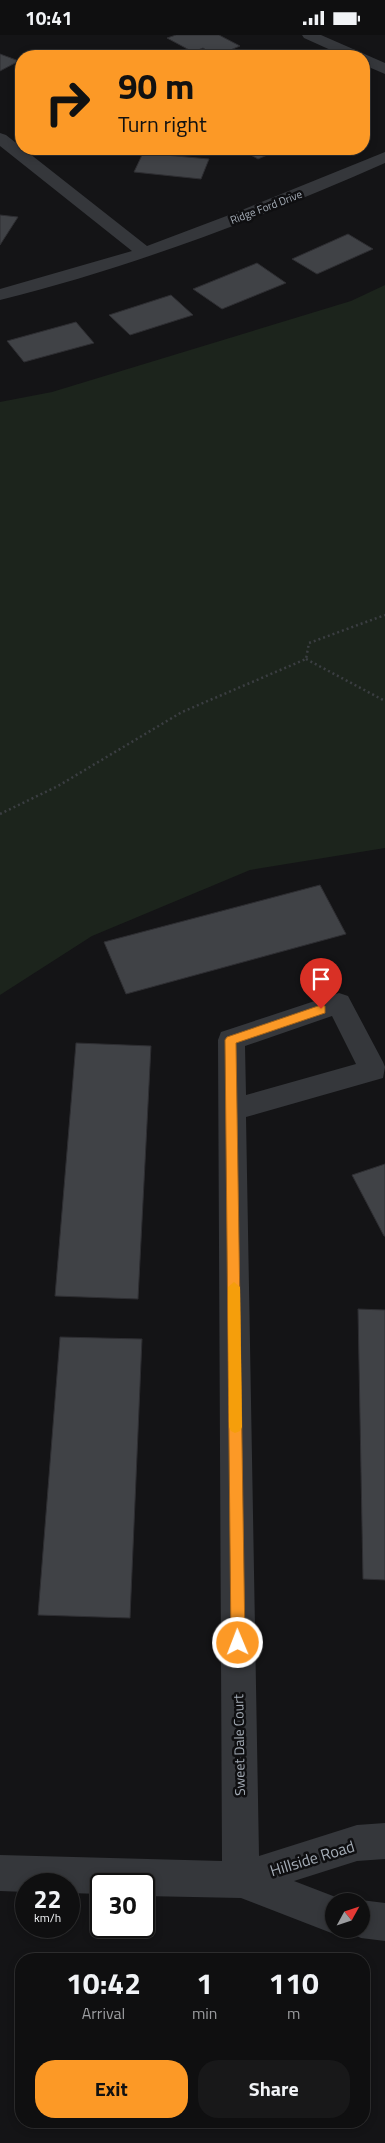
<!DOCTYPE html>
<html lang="en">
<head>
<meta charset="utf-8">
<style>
  :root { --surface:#0f0f10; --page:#181819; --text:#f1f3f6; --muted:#9b9c9f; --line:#2f2f30; --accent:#fc9926 }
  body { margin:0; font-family:"Titillium Web",sans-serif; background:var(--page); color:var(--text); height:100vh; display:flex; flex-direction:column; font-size:19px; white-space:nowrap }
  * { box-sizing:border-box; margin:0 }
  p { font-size:16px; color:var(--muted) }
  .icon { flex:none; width:28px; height:28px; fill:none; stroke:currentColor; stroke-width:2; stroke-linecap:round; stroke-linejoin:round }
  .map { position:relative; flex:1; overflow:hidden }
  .sheet { position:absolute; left:15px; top:1918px; width:355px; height:175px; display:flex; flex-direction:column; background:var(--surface); border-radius:20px; box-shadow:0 2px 8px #0003,0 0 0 1px var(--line) }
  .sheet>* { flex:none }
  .guide { position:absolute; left:15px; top:15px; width:355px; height:105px; border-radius:20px; box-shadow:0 2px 8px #0003,0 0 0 1px var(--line); background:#fc9926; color:#111; overflow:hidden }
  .needle { width:32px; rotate:50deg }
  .tools { position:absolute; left:325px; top:1858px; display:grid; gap:10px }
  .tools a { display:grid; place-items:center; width:45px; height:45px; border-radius:50%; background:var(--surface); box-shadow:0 2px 8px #0003,0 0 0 1px var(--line); font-size:25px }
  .speed { position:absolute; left:15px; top:1838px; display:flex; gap:10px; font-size:25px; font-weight:700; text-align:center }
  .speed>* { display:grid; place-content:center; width:65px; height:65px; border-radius:50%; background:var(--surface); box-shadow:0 2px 8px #0003,0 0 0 1px var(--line); line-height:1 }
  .speed small { font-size:12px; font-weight:400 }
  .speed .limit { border:2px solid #111; border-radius:8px; background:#fff; color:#111 }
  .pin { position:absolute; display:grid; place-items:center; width:42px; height:42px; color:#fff; margin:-51px -21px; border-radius:50% 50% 50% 0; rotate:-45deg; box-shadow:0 0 5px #0007 }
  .pin .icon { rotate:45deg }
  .me { position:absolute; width:55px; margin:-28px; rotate:359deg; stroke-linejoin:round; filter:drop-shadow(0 0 4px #0008) }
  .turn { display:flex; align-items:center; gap:18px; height:105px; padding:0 20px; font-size:22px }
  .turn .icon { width:65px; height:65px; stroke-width:2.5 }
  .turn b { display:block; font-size:35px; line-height:42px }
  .eta { display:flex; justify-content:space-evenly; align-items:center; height:85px; text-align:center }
  .eta b { font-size:30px; font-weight:700; line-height:35px }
  .cta { display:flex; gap:10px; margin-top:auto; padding:10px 20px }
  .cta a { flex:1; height:58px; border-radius:20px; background:var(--accent); color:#111; font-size:20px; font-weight:700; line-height:58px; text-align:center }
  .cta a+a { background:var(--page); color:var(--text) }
  .status { display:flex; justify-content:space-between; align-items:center; height:35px; padding:0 25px; background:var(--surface); direction:ltr }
  .status svg { height:14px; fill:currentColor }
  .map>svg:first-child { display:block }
</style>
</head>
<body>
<div class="status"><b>10:41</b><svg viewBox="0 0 49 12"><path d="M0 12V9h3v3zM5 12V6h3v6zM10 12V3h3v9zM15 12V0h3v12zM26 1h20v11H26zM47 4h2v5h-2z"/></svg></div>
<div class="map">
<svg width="385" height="2108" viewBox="0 0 385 2108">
  <rect width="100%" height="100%" fill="#141416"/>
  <!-- green -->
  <path fill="#1c241c" d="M 385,250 L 385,813 L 250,835 L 92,901 L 0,960 L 0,367 L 52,357 L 351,266 Z"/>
  <!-- building -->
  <g fill="#404246" stroke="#2e2e32">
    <path d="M 176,0 L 219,0 L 240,11 L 216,21 L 203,13 L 193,17 L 167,3 Z"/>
    <path d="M 0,19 L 19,26 L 0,36 Z"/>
    <path d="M 240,114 L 281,114 L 258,124 Z"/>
    <path d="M 143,118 L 209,124 L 201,144 L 134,137 Z"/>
    <path d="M 0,180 L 18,182 L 0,210 Z"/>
    <path d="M 348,199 L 373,214 L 317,239 L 292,224 Z"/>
    <path d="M 257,228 L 286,248 L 222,274 L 193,254 Z"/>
    <path d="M 171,260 L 193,280 L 130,300 L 109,280 Z"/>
    <path d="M 76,287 L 94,308 L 24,327 L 7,306 Z"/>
    <path d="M 320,850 L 346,899 L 126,959 L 104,907 Z"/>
    <path d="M 76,1008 L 151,1011 L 138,1264 L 55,1261 Z"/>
    <path d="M 385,1129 L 385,1201 L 384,1201 L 352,1140 Z"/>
    <path d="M 358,1274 L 385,1275 L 385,1545 L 363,1544 Z"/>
    <path d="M 60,1302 L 142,1304 L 130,1583 L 38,1580 Z"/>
  </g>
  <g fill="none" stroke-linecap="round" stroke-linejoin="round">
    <!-- path -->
    <g stroke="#3b3e42" stroke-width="2.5" stroke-dasharray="2 3" stroke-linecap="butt">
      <path d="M 306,624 L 385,666"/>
      <path d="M 0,779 L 58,751 L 182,677 L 306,624 L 309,608 L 385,580"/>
    </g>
    <!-- minor -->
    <g fill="#35373b" fill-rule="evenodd">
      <path d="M 302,0 L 321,0 L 385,28 L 385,39 L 364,30 L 364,21 L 344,21 L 304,3 Z"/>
      <path d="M 0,98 L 6,100 L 147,211 L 237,177 L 385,117 L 385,128 C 260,183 133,232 0,265 L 0,254 L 132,216 L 0,111 Z"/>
      <path d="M 339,958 L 348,961 L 383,1027 L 385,1032 L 383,1043 L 246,1082 L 259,1821 L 357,1790 L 385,1788 L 385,1824 L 357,1826 L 294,1846 L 346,1866 L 334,1866 L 334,1894 L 346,1894 L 334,1899 L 241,1863 L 144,1861 L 144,1849 L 101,1849 L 101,1859 L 69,1858 L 69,1849 L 26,1849 L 26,1857 L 0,1856 L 0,1820 L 222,1826 L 218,1005 L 221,997 ZM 332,981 L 356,1029 L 246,1060 L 245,1011 Z"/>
      <path d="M 361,1865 L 385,1868 L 385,1906 L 361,1903 L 348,1897 L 346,1894 L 361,1894 L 361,1866 L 359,1866 Z"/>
    </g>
  </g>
  <!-- route -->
  <path fill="#fc9926" stroke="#a46319" d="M 321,970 L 325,971 L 325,978 L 236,1008 L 245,1608 L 243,1613 L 238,1615 L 233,1613 L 231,1608 L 225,1005 L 227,1002 Z"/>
  <!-- slow -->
  <path fill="#f59e0b" d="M 234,1247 L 240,1252 L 242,1392 L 240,1396 L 235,1398 L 231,1396 L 229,1392 L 228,1252 Z"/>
  <g text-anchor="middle" stroke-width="5" stroke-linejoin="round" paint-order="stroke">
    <!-- far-street labels -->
    <g font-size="11" fill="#a5adb7" stroke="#0f0f11">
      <text transform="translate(266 172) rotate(-21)" y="4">Ridge Ford Drive</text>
    </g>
    <!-- street labels -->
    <g font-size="14" fill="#a5adb7" stroke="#0f0f11">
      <text transform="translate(239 1710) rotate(-91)" y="5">Sweet Dale Court</text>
    </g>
    <!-- near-street labels -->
    <g font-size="16" fill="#a5adb7" stroke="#0f0f11">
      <text transform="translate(312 1823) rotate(-17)" y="6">Hillside Road</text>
    </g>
  </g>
</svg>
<div class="tools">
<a><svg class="needle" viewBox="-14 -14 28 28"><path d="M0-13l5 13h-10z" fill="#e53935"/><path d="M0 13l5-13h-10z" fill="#9b9c9f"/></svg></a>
</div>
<div class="speed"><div>22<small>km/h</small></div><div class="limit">30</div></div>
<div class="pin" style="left:321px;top:974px;background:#d93025"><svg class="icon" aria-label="arrive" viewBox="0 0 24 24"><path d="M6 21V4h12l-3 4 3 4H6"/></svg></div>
<svg class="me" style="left:238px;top:1608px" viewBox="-20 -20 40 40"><circle r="17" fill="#fc9926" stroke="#fff" stroke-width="3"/><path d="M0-11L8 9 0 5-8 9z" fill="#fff"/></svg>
<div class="guide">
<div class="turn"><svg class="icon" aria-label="right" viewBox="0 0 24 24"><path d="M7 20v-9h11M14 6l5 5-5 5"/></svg><div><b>90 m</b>Turn right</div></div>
</div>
<section class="sheet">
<div class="eta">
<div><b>10:42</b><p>Arrival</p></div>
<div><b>1</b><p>min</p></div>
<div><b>110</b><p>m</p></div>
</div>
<div class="cta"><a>Exit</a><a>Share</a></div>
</section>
</div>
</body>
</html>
